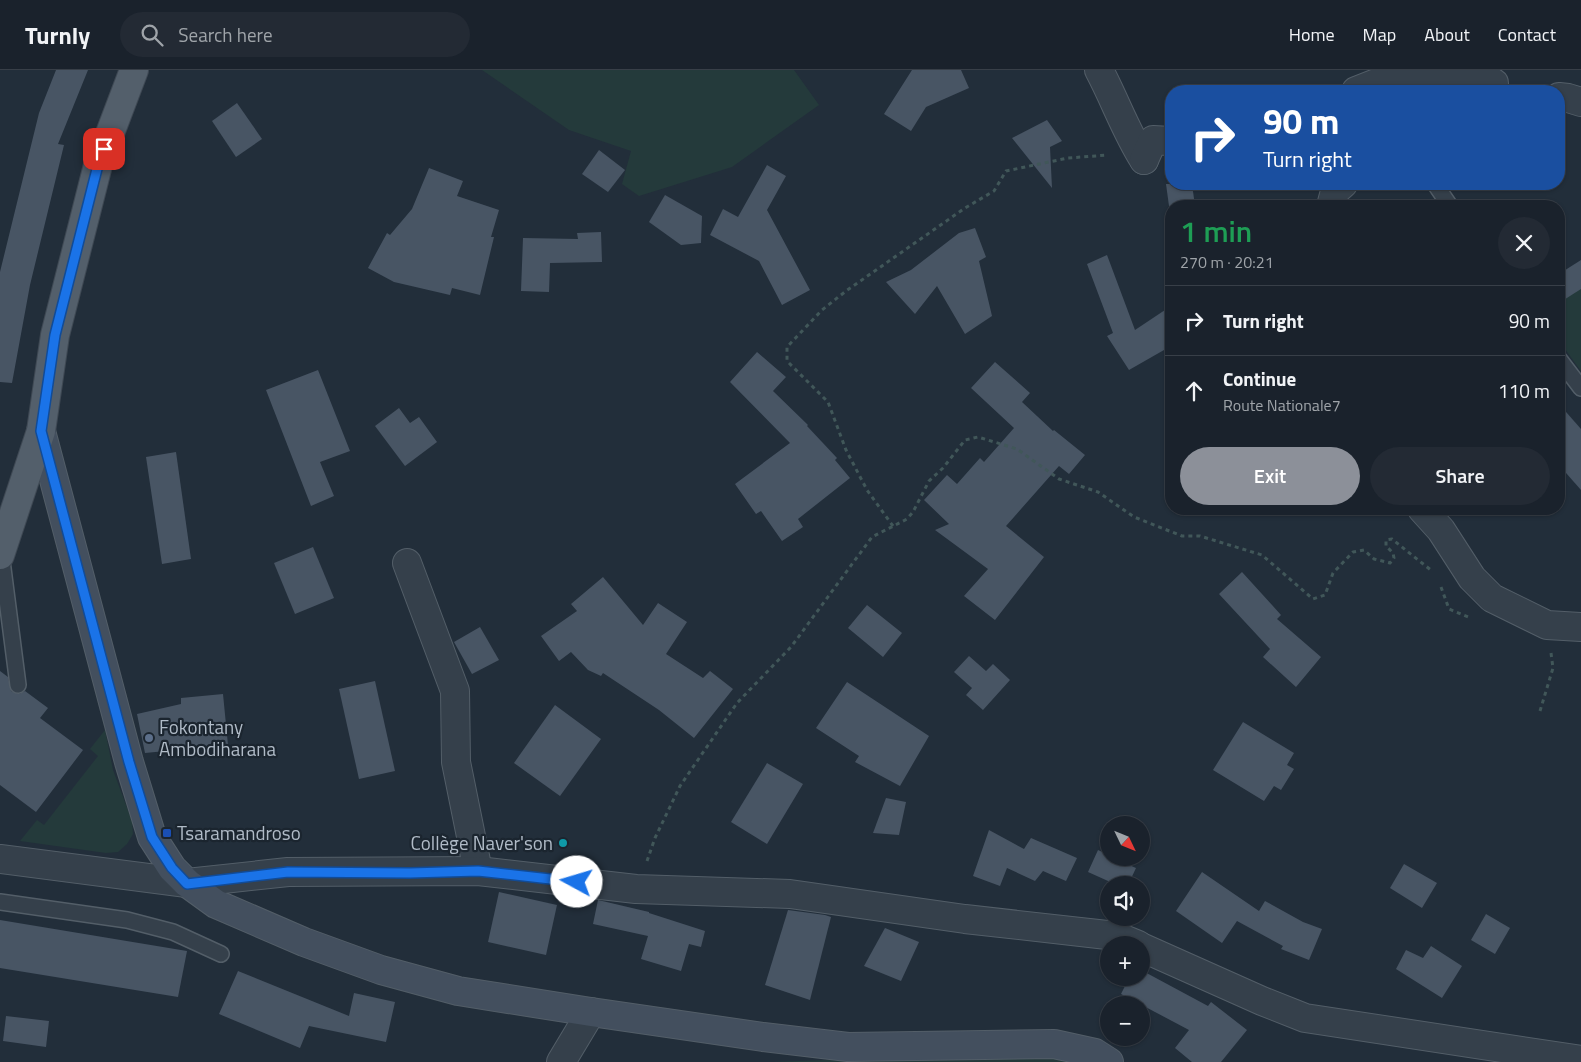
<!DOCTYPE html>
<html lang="en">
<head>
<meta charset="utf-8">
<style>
  :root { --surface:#1a222c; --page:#232a34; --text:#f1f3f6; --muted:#9fa4a9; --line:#383f48; --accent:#8c9099 }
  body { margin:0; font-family:"Titillium Web",sans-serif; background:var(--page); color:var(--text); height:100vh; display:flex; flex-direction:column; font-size:19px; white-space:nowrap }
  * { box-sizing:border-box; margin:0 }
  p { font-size:16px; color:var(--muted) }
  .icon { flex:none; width:28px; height:28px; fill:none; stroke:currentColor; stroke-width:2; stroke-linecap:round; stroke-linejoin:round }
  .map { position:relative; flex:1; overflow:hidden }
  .panel { position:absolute; left:1165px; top:130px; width:400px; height:315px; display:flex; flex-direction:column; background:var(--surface); border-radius:20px; box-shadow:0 1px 4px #0004,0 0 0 1px var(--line) }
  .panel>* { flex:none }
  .banner { position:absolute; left:1165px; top:15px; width:400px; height:105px; border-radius:20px; box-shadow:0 1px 4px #0004,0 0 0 1px var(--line); background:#1a4fa0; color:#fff; overflow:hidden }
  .needle { width:32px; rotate:133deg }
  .fabs { position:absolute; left:1100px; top:746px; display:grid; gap:10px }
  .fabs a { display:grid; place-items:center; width:50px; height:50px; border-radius:50%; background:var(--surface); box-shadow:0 1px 4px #0004,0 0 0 1px var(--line); font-size:25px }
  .pin { position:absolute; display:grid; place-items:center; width:42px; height:42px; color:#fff; margin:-21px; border-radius:10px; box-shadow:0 2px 8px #0006 }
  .me { position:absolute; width:55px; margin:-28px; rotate:276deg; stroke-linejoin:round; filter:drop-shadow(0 0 4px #0008) }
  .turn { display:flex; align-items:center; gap:18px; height:105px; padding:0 15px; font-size:22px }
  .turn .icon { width:65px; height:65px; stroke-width:2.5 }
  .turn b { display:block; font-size:35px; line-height:42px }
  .round { display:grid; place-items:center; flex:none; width:52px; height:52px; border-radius:26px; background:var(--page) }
  .head { display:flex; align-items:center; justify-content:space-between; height:85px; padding:0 15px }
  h1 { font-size:30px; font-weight:600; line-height:38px; color:#1e9e55 }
  .primary-button { display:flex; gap:10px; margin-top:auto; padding:10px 15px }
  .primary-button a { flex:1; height:58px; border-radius:30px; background:var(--accent); color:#fff; font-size:20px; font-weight:600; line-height:58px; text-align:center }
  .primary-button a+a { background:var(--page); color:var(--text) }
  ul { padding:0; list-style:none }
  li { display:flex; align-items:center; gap:15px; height:70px; padding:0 15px; border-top:1px solid var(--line) }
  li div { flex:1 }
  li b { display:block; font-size:19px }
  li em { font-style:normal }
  header { display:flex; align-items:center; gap:30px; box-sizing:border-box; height:70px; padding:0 25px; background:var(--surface); border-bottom:1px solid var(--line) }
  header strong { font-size:24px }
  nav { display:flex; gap:28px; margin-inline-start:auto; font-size:18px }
  .search { width:350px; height:45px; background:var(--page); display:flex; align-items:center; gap:12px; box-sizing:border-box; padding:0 18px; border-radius:28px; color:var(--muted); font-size:19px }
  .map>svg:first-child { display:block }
</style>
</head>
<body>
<header>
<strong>Turnly</strong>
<div class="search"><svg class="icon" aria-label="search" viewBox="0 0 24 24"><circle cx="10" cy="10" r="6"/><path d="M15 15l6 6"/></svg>Search here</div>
<nav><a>Home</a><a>Map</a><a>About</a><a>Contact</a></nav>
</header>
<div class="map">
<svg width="1581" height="992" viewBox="0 0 1581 992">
  <rect width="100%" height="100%" fill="#222e3a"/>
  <!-- green -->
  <g fill="#243a3b">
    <path d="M 482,0 L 794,0 L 819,35 L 732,97 L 639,126 L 622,114 L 631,81 L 569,60 Z"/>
    <path d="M 1579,205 L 1581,207 L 1581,301 L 1559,271 L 1559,219 Z"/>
    <path d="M 105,660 L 113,700 L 132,751 L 133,764 L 127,774 L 118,782 L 106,783 L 20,771 L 37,750 L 44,755 L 98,686 L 90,679 Z"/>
    <path d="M 1064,981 L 1083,992 L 771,992 Z"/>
  </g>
  <!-- building -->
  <g fill="#485564">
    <path d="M 56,0 L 88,0 L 58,74 L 64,75 L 30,215 L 12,313 L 0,312 L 0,202 L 39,43 Z"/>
    <path d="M 912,0 L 961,0 L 969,18 L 926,37 L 911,61 L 884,44 Z"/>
    <path d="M 237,33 L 262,69 L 236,87 L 212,51 Z"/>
    <path d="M 1047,50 L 1062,71 L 1050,77 L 1052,118 L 1012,68 Z"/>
    <path d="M 599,80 L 625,100 L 608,122 L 582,104 Z"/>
    <path d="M 767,95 L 786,106 L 767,140 L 810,220 L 782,235 L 759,191 L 710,165 L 723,139 L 738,147 Z"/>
    <path d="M 429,98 L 463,111 L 457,126 L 499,140 L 491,167 L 494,167 L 480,225 L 452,218 L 450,225 L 394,212 L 368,198 L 387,163 L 390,165 L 412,139 Z"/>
    <path d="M 1166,114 L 1192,114 L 1195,136 L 1169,136 Z"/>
    <path d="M 665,125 L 702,146 L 701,173 L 681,175 L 649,152 Z"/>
    <path d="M 975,158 L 986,187 L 979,191 L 992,246 L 965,264 L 937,216 L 915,244 L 886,212 L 911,200 L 959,163 Z"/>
    <path d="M 601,162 L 602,192 L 550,193 L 549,222 L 521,221 L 523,168 L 578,169 L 577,163 Z"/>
    <path d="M 1107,185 L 1135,260 L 1171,236 L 1171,276 L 1129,300 L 1107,266 L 1113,263 L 1087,194 Z"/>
    <path d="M 1581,190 L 1581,219 L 1559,233 L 1559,204 Z"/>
    <path d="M 757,282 L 786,307 L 773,321 L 808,355 L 807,356 L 837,388 L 835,390 L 850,408 L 798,449 L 803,457 L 782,471 L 761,441 L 756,444 L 735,414 L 790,373 L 730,312 Z"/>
    <path d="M 995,292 L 1030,323 L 1022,332 L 1053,361 L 1054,360 L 1085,385 L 1069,404 L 1059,396 L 1006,456 L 1044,487 L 995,550 L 964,526 L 988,499 L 935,460 L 949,454 L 924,430 L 947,405 L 957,414 L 980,388 L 984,392 L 1014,358 L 971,318 Z"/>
    <path d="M 318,300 L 350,381 L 320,392 L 334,426 L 311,436 L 266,320 Z"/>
    <path d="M 1559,334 L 1581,359 L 1581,420 L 1559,395 Z"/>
    <path d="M 399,338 L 410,353 L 419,347 L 437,372 L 405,396 L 375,356 Z"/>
    <path d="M 176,382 L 191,489 L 162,494 L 146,387 Z"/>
    <path d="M 313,477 L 334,528 L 295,544 L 274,493 Z"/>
    <path d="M 1242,502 L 1281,545 L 1277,549 L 1321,587 L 1296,617 L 1263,587 L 1270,579 L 1219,524 Z"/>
    <path d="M 603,507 L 643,555 L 658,533 L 687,552 L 666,584 L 703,608 L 710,601 L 733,619 L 694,668 L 659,640 L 603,603 L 601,606 L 588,600 L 571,582 L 559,591 L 541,566 L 577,541 L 571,534 Z"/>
    <path d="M 867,535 L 902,563 L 883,587 L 848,558 Z"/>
    <path d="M 480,557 L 499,590 L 472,604 L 454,572 Z"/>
    <path d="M 969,586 L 986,601 L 993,594 L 1010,610 L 983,640 L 966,625 L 972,618 L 954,602 Z"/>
    <path d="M 0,601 L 8,607 L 11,621 L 19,624 L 25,621 L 48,638 L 40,648 L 83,680 L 36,742 L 0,715 Z"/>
    <path d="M 375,611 L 395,701 L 359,709 L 339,619 Z"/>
    <path d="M 847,612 L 929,666 L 900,716 L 855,692 L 859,686 L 816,658 Z"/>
    <path d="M 223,624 L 228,675 L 145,683 L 137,644 L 181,634 L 181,628 Z"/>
    <path d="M 555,635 L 601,669 L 560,726 L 514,693 Z"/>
    <path d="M 1243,652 L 1294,683 L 1287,695 L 1294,699 L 1281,720 L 1274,716 L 1264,731 L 1213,700 Z"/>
    <path d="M 767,693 L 803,714 L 767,774 L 731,752 Z"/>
    <path d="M 886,728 L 906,732 L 899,765 L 873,763 Z"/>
    <path d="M 989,760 L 1024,779 L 1031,768 L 1077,788 L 1066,811 L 1043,801 L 1035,811 L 1007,798 L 1000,816 L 973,806 Z"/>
    <path d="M 1098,780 L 1109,785 L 1109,788 L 1113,788 L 1136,798 L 1128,815 L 1117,815 L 1088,802 Z"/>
    <path d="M 1404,794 L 1437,813 L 1422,838 L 1390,818 Z"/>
    <path d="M 1202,802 L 1259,841 L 1265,831 L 1303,852 L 1322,859 L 1309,890 L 1281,879 L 1283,876 L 1237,851 L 1222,873 L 1176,841 Z"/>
    <path d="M 499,822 L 557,835 L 546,885 L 488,872 Z"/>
    <path d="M 598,830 L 649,842 L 649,843 L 705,861 L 701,877 L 689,874 L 681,901 L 641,889 L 648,866 L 593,854 Z"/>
    <path d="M 788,840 L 825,845 L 831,847 L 810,930 L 765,915 Z"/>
    <path d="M 1486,844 L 1510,858 L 1495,884 L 1471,870 Z"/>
    <path d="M 0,850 L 187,881 L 178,927 L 0,898 Z"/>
    <path d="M 885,858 L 919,872 L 901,911 L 864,896 Z"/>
    <path d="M 1431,876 L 1462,896 L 1442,928 L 1396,899 L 1406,880 L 1423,888 Z"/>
    <path d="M 1141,900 L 1208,936 L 1211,932 L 1247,960 L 1221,992 L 1192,992 L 1175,978 L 1189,960 L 1121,924 L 1129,908 L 1141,908 Z"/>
    <path d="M 238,901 L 349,946 L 354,923 L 395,932 L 386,972 L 309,956 L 300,978 L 219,944 Z"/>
    <path d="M 6,946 L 49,951 L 46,977 L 3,971 Z"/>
  </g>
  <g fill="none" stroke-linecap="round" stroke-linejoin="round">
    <!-- lane casing -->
    <g stroke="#535e68" stroke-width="18">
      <g id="lane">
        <path d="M 1435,114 L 1450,136"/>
        <path d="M 1559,289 L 1581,318"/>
        <path d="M 1,483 L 18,615"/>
        <path d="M 0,832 L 127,850 L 173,862 L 221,884"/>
      </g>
    </g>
    <!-- street casing -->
    <g stroke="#535e68" stroke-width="30">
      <g id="street">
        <path d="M 1099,0 C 1115,30 1126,62 1144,90"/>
        <path d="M 1356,21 L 1394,6 L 1426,2 L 1478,3 L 1494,13 L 1494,21"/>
        <path d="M 1559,27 L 1568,28 L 1581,32"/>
        <path d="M 1144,90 L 1153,70 L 1171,71"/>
        <path d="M 1331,136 L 1335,121 L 1343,114"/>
        <path d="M 1422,439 L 1441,460 L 1472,508 L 1492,528 L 1547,555 L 1581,557"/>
        <path d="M 407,493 L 455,621 L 456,692 L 478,801"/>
        <path d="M 0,789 L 187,813 L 288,802 L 478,801 L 636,819 L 790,824 L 965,849 L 1116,866 L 1138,875"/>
        <path d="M 1141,877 L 1262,931 L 1305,948 L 1581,990"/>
        <path d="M 561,992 L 591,942"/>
      </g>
    </g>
    <!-- secondary casing -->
    <g stroke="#535e68" stroke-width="30">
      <path id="secondary" d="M 41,361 L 129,692 L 152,767 L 172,798 L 187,813 L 216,834 L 304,872 L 381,900 L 458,921 L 591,942 L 763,967 L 848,977 L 1054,974 L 1095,983 L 1109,992"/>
    </g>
    <!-- primary casing -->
    <g stroke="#3f4954" stroke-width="30">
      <path id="primary" d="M 0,485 L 41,361 L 55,265 L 98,95 L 134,0"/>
    </g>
    <!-- path -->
    <g stroke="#415759" stroke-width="3" stroke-dasharray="4 4" stroke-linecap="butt">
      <path d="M 893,456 L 867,420 L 846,380 L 828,332 L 787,291 L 787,277 L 822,240 L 846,221 L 965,138 L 994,121 L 1006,101 L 1068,88 L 1108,85"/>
      <path d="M 1441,517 L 1449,539 L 1468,547"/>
      <path d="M 1540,641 L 1553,598 L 1551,583"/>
      <path d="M 647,791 L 655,768 L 680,716 L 737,633 L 791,577 L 872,467 L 907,449 L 913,442 L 929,411 L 943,398 L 965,370 L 978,367 L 1017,379 L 1059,409 L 1098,422 L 1134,447 L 1182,466 L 1200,466 L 1262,485 L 1313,529 L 1325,525 L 1333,503 L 1353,482 L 1364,480 L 1374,489 L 1390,493 L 1394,488 L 1393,483 L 1386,476 L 1386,470 L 1392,469 L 1432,501"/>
    </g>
    <!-- lane -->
    <use href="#lane" stroke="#35404b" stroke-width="15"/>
    <!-- street -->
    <use href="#street" stroke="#35404b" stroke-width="28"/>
    <!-- secondary -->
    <use href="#secondary" stroke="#434f5e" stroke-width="28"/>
    <!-- primary -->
    <use href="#primary" stroke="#535f6b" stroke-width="28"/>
  </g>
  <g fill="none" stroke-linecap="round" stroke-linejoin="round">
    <!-- route casing -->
    <g stroke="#114b97" stroke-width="12">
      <path id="route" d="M 104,79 L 98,95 L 55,265 L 41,361 L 129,692 L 152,767 L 172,798 L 187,814 L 288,802 L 410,803 L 478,801 L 577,812"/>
    </g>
    <!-- route -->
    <use href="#route" stroke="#1a73e8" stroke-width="9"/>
  </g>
  <!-- markers -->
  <circle fill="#5c6f8a" stroke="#1b252f" stroke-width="2" cx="149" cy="668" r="5"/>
  <rect fill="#1a4fb4" stroke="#1b252f" stroke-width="2" x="162" y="758" width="10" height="10" rx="2.5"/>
  <circle fill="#0f9aa8" stroke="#1b252f" stroke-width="2" cx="563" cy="773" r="5"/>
  <g text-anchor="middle" stroke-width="4.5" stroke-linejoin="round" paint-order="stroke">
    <!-- poi labels -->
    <g font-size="19" fill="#b0bbc7" stroke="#1b252f" text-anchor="start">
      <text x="159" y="664">Fokontany<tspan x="159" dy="22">Ambodiharana</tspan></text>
      <text x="177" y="770">Tsaramandroso</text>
      <text x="553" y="780" text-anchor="end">Collège Naver'son</text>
    </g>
  </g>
</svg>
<div class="fabs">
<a><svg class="needle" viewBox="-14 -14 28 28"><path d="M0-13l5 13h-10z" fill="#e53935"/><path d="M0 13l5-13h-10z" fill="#9fa4a9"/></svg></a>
<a><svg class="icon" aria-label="sound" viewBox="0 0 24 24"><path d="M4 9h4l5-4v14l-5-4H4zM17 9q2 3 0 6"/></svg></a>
<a>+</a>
<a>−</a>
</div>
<div class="pin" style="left:104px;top:79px;background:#d93025"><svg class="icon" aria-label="arrive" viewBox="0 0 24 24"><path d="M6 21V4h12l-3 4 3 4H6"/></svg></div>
<svg class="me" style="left:577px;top:812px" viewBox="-20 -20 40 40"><circle r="19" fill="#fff"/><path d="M0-13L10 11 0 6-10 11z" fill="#1a73e8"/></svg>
<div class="banner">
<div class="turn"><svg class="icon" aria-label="right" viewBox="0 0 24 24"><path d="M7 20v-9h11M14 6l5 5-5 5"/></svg><div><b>90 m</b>Turn right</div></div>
</div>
<section class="panel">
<div class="head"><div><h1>1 min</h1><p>270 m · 20:21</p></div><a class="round"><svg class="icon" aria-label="close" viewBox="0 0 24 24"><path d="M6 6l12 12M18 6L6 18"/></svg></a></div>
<ul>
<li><svg class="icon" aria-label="right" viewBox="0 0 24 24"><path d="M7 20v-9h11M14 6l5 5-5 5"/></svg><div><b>Turn right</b></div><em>90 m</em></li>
<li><svg class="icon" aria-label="ahead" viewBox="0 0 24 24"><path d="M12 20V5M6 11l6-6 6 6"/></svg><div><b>Continue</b><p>Route Nationale7</p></div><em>110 m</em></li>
</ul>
<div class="primary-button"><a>Exit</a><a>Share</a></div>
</section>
</div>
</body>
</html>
